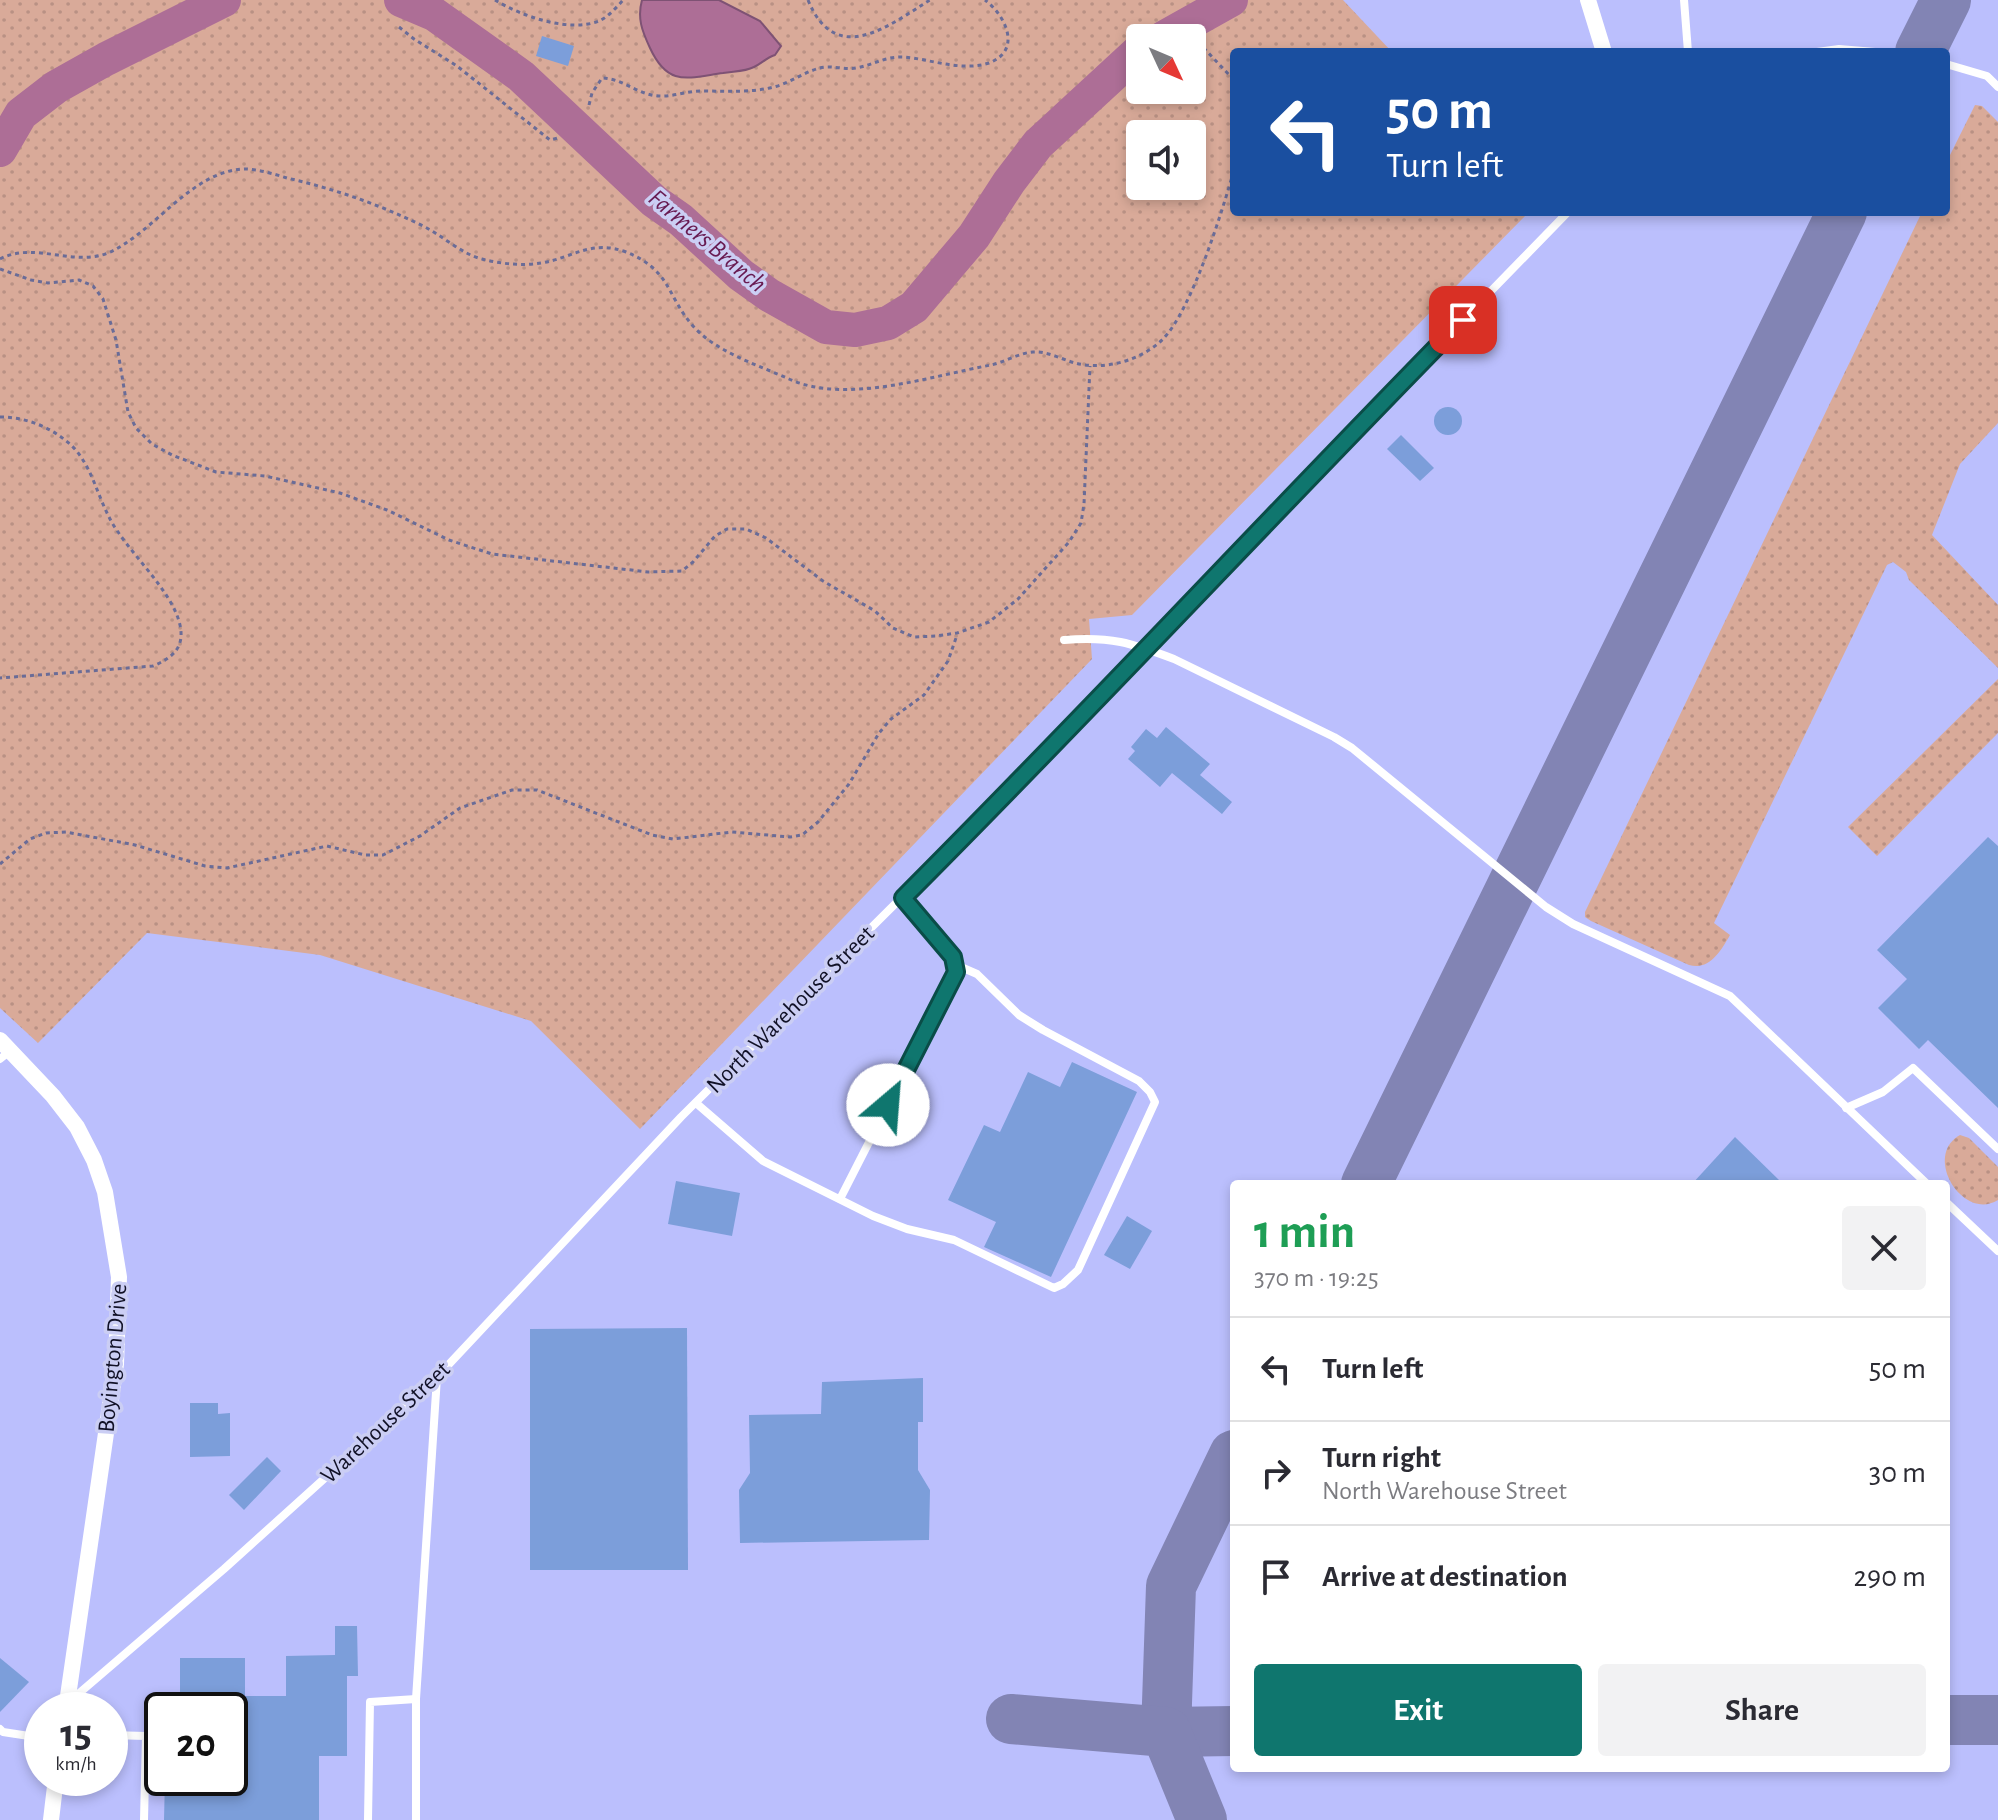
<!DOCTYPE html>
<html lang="en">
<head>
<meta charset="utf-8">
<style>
  :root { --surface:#fff; --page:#f2f2f3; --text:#2b2b33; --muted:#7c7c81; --line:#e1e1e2; --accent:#0f766e }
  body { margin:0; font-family:"Alegreya Sans",sans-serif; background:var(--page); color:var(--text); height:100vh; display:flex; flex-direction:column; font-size:30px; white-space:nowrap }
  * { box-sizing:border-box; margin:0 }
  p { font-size:26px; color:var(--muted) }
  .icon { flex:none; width:44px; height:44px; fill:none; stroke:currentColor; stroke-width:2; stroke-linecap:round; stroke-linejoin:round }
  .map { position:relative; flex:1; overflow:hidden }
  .side { position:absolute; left:1230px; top:1180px; width:720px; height:592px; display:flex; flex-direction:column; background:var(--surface); border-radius:8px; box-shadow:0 4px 12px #0003 }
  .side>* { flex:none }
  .hud { position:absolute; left:1230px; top:48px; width:720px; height:168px; border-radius:8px; box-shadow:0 4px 12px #0003; background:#1a4fa0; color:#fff; overflow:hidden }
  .needle { width:52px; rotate:134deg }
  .buttons { position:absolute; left:1126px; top:24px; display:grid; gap:16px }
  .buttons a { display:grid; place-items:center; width:80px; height:80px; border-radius:8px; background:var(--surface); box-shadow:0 4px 12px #0003; font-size:40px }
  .speed { position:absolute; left:24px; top:1692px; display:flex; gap:16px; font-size:40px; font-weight:700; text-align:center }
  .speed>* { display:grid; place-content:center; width:104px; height:104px; border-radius:50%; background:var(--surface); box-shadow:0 4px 12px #0003; line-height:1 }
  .speed small { font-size:20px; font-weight:400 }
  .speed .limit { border:4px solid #111; border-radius:12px; background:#fff; color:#111 }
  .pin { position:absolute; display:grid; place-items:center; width:68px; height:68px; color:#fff; margin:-34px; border-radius:16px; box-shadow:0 4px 12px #0006 }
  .me { position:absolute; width:88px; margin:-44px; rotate:27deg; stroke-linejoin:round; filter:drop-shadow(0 0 6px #0008) }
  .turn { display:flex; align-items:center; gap:28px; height:168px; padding:0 24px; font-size:36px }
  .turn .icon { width:104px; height:104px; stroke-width:2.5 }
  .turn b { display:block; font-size:56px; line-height:68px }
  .round { display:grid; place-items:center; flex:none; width:84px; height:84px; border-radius:8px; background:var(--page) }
  .head { display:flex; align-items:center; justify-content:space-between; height:136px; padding:0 24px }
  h1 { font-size:48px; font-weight:700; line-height:60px; color:#1e9e55 }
  .cta { display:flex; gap:16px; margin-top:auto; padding:16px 24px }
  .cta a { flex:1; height:92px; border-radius:8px; background:var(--accent); color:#fff; font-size:32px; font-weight:700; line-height:92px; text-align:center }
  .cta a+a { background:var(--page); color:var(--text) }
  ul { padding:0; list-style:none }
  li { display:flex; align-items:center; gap:24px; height:104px; padding:0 24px; border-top:2px solid var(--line) }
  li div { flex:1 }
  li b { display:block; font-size:30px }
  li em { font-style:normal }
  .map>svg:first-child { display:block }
</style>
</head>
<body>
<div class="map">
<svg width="1998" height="1820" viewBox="0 0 1998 1820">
  <defs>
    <pattern id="grass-dots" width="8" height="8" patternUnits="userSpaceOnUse" patternTransform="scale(2)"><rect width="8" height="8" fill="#d9aa99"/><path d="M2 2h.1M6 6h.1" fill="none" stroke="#b99184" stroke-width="1.8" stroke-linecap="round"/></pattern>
  </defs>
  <rect width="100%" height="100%" fill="#bbbffd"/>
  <!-- grass -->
  <g fill="url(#grass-dots)" fill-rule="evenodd">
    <path d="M 0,0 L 1343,0 L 1392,52 L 1234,52 L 1234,212 L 1529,212 L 1132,615 L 1089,619 L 1092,659 L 640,1129 L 531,1021 L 320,955 L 147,933 L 38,1043 L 0,1008 ZM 1140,38 L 1192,38 L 1192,90 L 1140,90 ZM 1140,134 L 1192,134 L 1192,186 L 1140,186 Z"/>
    <path d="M 1975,105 L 1982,106 L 1998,122 L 1998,423 L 1960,464 L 1932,535 L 1998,605 L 1998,668 L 1909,580 L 1906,572 L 1893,562 L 1887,565 L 1714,923 L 1730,935 C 1721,951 1709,971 1689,965 L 1591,921 L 1585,917 L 1585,912 L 1922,212 L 1946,212 L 1946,163 Z"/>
    <path d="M 1998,679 L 1998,733 L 1877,856 L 1848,827 Z"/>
    <path d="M 1960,1135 L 1969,1138 L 1998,1167 L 1998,1200 C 1963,1222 1922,1156 1960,1135 Z"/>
  </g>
  <!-- water -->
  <path fill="#ad6e96" stroke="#7e5274" stroke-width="2" d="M 642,0 L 719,0 L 760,21 L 781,46 L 775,55 C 766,58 762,63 754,67 C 744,72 733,71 723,73 C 687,78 668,87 650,48 C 642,31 637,18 642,0 Z"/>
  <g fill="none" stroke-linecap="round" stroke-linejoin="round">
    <!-- river -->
    <g stroke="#ad6e96" stroke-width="34">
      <path d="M 401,0 L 434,14 L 521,76 L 654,201 L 681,220 L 741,275 L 769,295 L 826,327 L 855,330 L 888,323 L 914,307 L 974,236 L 1009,182 L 1038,144 L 1140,50"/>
      <path d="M 1163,38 L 1231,0"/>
      <path d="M 0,150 L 21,114 L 56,87 L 106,59 L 224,0"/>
    </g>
    <!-- taxiway -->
    <g stroke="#8284b4" stroke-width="50">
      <path d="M 1920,52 L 1946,0"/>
      <path d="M 1366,1184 L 1842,212"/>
      <path d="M 1234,1455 L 1171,1586 L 1166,1732 L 1234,1731"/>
      <path d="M 1011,1719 L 1166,1732 L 1202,1820"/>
      <path d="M 1946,1720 L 1998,1720"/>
    </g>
  </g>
  <!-- building -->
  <g fill="#7c9eda">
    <path d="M 542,36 L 574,46 L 568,66 L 536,56 Z"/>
    <circle cx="1448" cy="421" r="14"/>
    <path d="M 1401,435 L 1434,468 L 1420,481 L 1387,449 Z"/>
    <path d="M 1166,727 L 1210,764 L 1200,775 L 1232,802 L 1222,814 L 1172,773 L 1160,787 L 1128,759 L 1135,751 L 1131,747 L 1146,729 L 1157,738 Z"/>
    <path d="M 1988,837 L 1998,846 L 1998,1108 L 1928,1040 L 1919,1049 L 1878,1008 L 1907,979 L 1877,950 Z"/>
    <path d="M 1072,1062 L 1137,1092 L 1051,1277 L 984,1247 L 996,1222 L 948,1200 L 984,1125 L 1000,1132 L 1028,1072 L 1060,1087 Z"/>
    <path d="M 1735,1137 L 1783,1184 L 1692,1184 Z"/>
    <path d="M 676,1181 L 740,1193 L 732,1236 L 668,1224 Z"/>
    <path d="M 1127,1216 L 1152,1231 L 1130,1269 L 1104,1255 Z"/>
    <path d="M 687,1328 L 688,1570 L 530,1570 L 530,1329 Z"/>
    <path d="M 923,1378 L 923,1422 L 918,1422 L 918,1470 L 930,1490 L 929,1540 L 740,1543 L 739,1490 L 750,1473 L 749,1415 L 821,1414 L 822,1382 Z"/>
    <path d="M 190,1403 L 218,1403 L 218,1414 L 230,1413 L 230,1456 L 190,1457 Z"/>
    <path d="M 267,1457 L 281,1471 L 244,1510 L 229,1495 Z"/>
    <path d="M 335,1626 L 357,1626 L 358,1676 L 347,1676 L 347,1756 L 319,1756 L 319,1820 L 164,1820 L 165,1778 L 230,1778 L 230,1710 L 180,1710 L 180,1658 L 245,1658 L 245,1696 L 286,1696 L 286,1656 L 335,1655 Z"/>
    <path d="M 0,1658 L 29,1682 L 0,1712 Z"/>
  </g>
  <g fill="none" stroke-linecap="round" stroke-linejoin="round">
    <!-- path -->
    <g stroke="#6a6c97" stroke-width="3" stroke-dasharray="4 4" stroke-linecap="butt">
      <path d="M 495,0 C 521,16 569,33 599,21 C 608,17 616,8 623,0"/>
      <path d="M 808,0 C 836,68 888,26 930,0"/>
      <path d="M 399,27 L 414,39 L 457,66 L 550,140 L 558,138"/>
      <path d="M 1198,42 L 1234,80"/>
      <path d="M 589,105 L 592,93 L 602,78 C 622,78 638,95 659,96 C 673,97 687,91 701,91 C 726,91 750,93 774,87 C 790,83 804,72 820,68 C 831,65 845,70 856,68 C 873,65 886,56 904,57 C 930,59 962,72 989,63 C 1023,50 1005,15 985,0"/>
      <path d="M 0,259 C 34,241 73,267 108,253 C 154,233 191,171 244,169 C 258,169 274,174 287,178 C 335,189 381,205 425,227 C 444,237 462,254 482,259 C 501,264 522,266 541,263 C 573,258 591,239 626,252 C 671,270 666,295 693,326 C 716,352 758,365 789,379 C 846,405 931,376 991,365 C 1005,362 1019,353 1033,352 C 1047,351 1061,359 1075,363 C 1105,371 1142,360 1163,339 C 1192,309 1222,212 1234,170"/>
      <path d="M 0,269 L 31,280 L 48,283 L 79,280 L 93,286 L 103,299 L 116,340 L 128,412 L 136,428 L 152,444 L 172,455 L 216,472 L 265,476 L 340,493 L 387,510 L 449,540 L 492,554 L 648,572 L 682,571 L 693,562 L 715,536 L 727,529 L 746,529 L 766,538 L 823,581 L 875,611 L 893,628 L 914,637 L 936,636 L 957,633 L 989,622 L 1018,599 L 1069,542 L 1081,523 L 1084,504 L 1090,366"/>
      <path d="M 0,417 C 27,417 53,428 72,446 C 91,465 97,494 109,517 C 126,551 172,589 180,625 C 185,648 172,658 153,666 L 0,678"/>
      <path d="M 0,864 L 30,839 L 46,833 L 66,832 L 135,845 L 205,866 L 227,868 L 327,846 L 365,855 L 383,855 L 420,836 L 460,808 L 512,790 L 537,790 L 652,835 L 673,839 L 732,832 L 790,837 L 802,835 L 818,822 L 849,784 L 879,733 L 891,719 L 924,695 L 948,661 L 957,635"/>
    </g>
    <!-- service -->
    <g stroke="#fff" stroke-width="8">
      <path d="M 1684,0 L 1688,52"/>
      <path d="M 1817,52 L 1839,49 L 1875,52"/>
      <path d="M 1946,64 L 1987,76 L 1998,87"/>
      <path d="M 1064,640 C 1110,636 1132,643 1174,659 L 1334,737 L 1352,748 L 1546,907 L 1573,924 L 1730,996 L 1927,1184"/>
      <path d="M 0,1059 L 10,1051"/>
      <path d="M 696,1103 L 763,1161 L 873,1216 L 907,1229 L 954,1240 L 1054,1288 L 1063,1284 L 1078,1270 L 1155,1102 L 1150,1092 L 1139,1081 L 1043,1030 L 1019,1015 L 977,974 L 954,964"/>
      <path d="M 1846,1108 L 1883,1092 L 1913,1068 L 1998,1149"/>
      <path d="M 840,1199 L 956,972 L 953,957 L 903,898"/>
      <path d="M 1946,1202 L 1998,1251"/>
      <path d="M 70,1701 L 224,1569 L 437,1377 L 681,1117 L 1073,727 L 1198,592 L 1568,212"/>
      <path d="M 0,1729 L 3,1732 L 42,1738"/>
      <path d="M 110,1735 L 146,1736 L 144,1820"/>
      <path d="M 368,1820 L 370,1702 L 416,1699"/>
      <path d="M 416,1820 L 416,1699 L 437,1377"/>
    </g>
    <!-- minor -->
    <g stroke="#fff" stroke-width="16">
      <path d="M 1588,0 L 1604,52"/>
      <path d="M 0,1040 L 53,1096 L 77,1127 L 94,1160 L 105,1192 L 119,1277 L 116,1364 L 66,1710"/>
      <path d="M 51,1820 L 56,1778"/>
    </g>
  </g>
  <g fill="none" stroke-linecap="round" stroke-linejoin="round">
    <!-- route casing -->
    <g stroke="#0a4d48" stroke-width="20">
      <path id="route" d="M 888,1105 L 956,972 L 953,957 L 903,898 C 1093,708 1275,511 1463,320"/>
    </g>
    <!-- route -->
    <use href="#route" stroke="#0f766e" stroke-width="14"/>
  </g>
  <g text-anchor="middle" stroke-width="7" stroke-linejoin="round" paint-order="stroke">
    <!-- street labels -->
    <g font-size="24" fill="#111126" stroke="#cbcef4">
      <text transform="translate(790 1009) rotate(-45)" y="8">North Warehouse Street</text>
      <text transform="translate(112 1358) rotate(-85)" y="8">Boyington Drive</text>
      <text transform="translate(385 1422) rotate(-43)" y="8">Warehouse Street</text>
    </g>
    <!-- water labels -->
    <g font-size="26" font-style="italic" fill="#681b52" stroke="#cbcef4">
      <text transform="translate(708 240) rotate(40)" y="9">Farmers Branch</text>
    </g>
  </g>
</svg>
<div class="buttons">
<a><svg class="needle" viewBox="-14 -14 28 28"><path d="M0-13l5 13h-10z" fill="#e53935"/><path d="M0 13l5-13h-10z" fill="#7c7c81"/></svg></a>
<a><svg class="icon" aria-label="sound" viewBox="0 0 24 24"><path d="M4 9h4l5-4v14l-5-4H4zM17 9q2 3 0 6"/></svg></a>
</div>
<div class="speed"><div>15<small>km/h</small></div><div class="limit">20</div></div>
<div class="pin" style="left:1463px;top:320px;background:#d93025"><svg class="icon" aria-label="arrive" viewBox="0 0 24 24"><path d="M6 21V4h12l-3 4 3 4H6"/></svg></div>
<svg class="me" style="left:888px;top:1105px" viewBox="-20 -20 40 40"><circle r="19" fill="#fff"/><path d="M0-13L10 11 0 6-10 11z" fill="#0f766e"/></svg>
<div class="hud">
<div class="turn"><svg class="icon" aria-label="left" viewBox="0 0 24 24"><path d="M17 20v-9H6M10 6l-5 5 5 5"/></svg><div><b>50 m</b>Turn left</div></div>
</div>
<section class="side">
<div class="head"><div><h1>1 min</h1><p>370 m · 19:25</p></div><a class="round"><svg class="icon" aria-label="close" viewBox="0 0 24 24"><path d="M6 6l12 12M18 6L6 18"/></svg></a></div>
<ul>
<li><svg class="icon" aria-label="left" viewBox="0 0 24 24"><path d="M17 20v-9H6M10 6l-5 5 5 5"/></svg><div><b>Turn left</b></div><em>50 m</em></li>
<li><svg class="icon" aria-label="right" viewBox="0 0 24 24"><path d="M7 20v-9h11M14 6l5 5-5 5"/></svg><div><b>Turn right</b><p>North Warehouse Street</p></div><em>30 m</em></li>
<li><svg class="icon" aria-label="arrive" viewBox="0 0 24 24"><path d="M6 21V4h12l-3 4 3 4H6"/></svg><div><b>Arrive at destination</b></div><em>290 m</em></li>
</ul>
<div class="cta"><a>Exit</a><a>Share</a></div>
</section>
</div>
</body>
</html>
